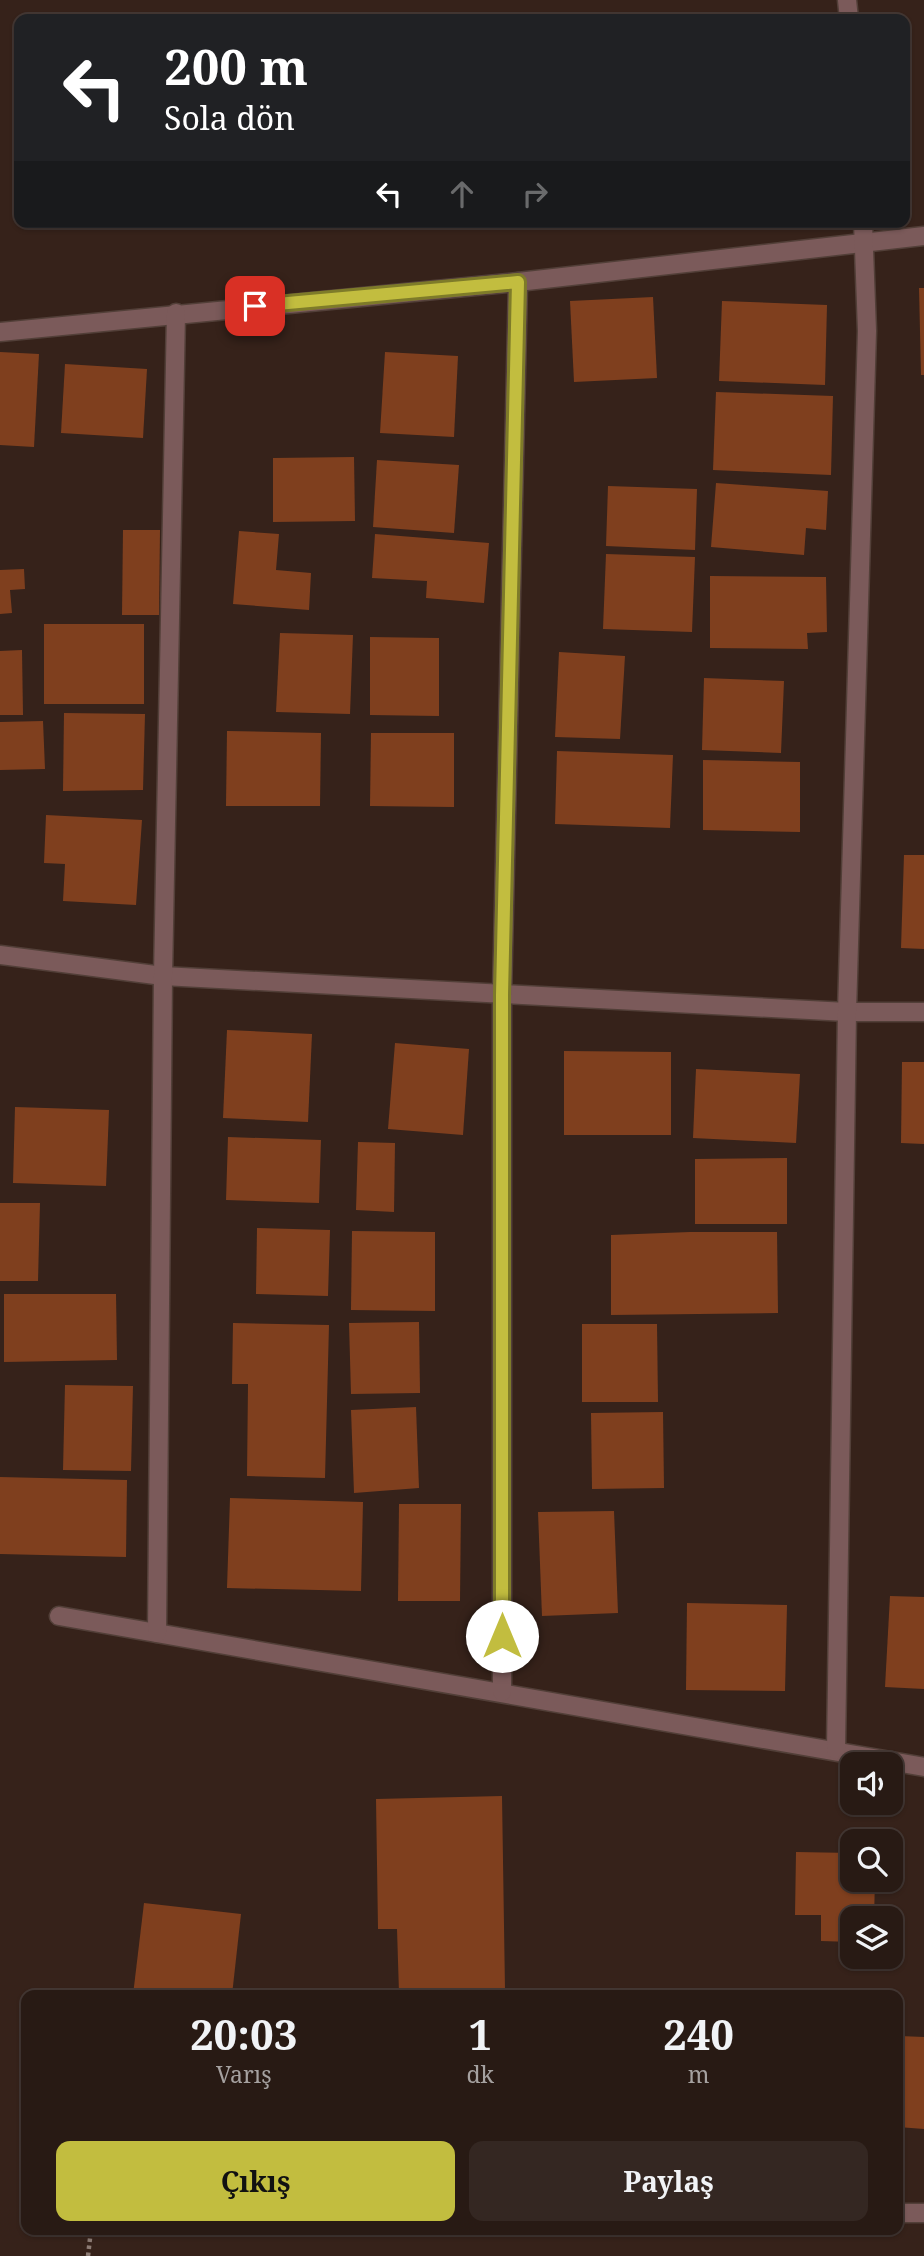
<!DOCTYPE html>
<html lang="tr">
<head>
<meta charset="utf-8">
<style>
  :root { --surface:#281a14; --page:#342722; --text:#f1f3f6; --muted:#a5a1a0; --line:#443834; --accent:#c2bd3f }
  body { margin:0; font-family:"Noto Serif",serif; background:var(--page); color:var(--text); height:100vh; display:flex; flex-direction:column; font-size:26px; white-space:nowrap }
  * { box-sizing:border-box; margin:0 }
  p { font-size:23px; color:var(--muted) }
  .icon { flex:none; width:38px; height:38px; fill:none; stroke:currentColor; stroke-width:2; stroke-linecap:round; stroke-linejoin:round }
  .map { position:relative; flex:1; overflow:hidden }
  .drawer { position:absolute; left:21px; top:1990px; width:882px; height:245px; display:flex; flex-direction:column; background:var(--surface); border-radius:14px; box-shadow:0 2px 5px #0004,0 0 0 2px var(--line) }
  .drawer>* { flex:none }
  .hud { position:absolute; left:14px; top:14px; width:896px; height:214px; border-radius:14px; box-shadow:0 2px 5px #0004,0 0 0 2px var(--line); background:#202124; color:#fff; overflow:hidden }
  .controls { position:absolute; left:840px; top:1752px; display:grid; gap:14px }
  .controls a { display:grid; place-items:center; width:63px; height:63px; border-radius:14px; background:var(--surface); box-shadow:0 2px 5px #0004,0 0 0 2px var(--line); font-size:35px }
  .pin { position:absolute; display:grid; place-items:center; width:60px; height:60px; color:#fff; margin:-30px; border-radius:14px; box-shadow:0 4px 10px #0006 }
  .me { position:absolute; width:77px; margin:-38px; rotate:0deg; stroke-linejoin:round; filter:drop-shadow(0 0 5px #0008) }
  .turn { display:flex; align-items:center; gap:24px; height:147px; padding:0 35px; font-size:32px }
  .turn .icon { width:91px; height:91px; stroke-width:2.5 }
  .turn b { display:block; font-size:49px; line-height:60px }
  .lanes { display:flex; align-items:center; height:66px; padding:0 35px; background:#0003; justify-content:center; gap:35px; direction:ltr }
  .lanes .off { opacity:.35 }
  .eta { display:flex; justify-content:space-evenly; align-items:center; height:119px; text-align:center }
  .eta b { font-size:42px; font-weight:700; line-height:49px }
  .primary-button { display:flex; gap:14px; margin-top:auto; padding:14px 35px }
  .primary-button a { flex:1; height:80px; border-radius:14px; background:var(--accent); color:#111; font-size:28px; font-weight:700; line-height:80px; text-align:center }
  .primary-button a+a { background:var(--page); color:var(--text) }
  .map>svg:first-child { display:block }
</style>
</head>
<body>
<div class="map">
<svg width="924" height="2256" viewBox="0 0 924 2256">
  <rect width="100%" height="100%" fill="#36221a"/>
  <!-- building -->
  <g fill="#7f3f1e">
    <path d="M 919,288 L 924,288 L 924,375 L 921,375 Z"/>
    <path d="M 653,297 L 657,378 L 574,382 L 570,301 Z"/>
    <path d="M 722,301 L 827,305 L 825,385 L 719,381 Z"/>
    <path d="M 0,352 L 39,354 L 34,447 L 0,445 Z"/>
    <path d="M 385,352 L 458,356 L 454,437 L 380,433 Z"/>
    <path d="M 65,364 L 147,369 L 143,438 L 61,433 Z"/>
    <path d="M 716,392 L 833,396 L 831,475 L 713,470 Z"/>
    <path d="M 354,457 L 355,521 L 273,522 L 273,458 Z"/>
    <path d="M 377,460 L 459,465 L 454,533 L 373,527 Z"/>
    <path d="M 716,483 L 828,491 L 826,530 L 806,528 L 804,555 L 711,547 Z"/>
    <path d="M 608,486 L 697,489 L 695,550 L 606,546 Z"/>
    <path d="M 123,530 L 160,530 L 159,615 L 122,615 Z"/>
    <path d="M 239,531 L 279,534 L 276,570 L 311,573 L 309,610 L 233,604 Z"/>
    <path d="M 375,534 L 489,543 L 484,603 L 426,598 L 427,581 L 372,578 Z"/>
    <path d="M 606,554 L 695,557 L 692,632 L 603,629 Z"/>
    <path d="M 24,569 L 25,589 L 10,590 L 12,613 L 0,614 L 0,570 Z"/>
    <path d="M 710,576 L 826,577 L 827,632 L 807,633 L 808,649 L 710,648 Z"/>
    <rect x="44" y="624" width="100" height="80"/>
    <path d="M 280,633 L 353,635 L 350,714 L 276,712 Z"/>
    <path d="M 370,637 L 439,638 L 439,716 L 370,715 Z"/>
    <path d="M 22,650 L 23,715 L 0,715 L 0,651 Z"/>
    <path d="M 559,652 L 625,656 L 620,739 L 555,737 Z"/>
    <path d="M 704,678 L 784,681 L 781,753 L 702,750 Z"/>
    <path d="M 64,713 L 145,714 L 143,790 L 63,791 Z"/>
    <path d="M 43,721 L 45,769 L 0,770 L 0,722 Z"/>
    <path d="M 227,731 L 321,733 L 320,806 L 226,806 Z"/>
    <path d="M 371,733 L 454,733 L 454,807 L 370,806 Z"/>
    <path d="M 557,751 L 673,755 L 670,828 L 555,824 Z"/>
    <path d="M 703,760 L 800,762 L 800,832 L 703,830 Z"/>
    <path d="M 46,815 L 142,820 L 136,905 L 63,901 L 65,864 L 44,863 Z"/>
    <path d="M 904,855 L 924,855 L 924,949 L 901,948 Z"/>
    <path d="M 227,1030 L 312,1034 L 308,1122 L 223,1118 Z"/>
    <path d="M 395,1043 L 469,1049 L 463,1135 L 388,1129 Z"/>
    <path d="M 564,1051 L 671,1052 L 671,1135 L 564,1135 Z"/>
    <path d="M 902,1062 L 924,1062 L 924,1144 L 901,1143 Z"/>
    <path d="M 696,1069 L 800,1074 L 796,1143 L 693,1138 Z"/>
    <path d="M 15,1107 L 109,1110 L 106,1186 L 13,1183 Z"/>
    <path d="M 228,1137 L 321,1140 L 319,1203 L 226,1200 Z"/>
    <path d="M 358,1142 L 395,1143 L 394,1212 L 356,1210 Z"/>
    <path d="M 787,1158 L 787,1224 L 695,1224 L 695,1159 Z"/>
    <path d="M 0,1203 L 40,1203 L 38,1281 L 0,1281 Z"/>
    <path d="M 257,1228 L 330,1230 L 328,1296 L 256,1294 Z"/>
    <path d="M 352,1231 L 435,1232 L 435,1311 L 351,1310 Z"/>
    <path d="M 690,1232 L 777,1232 L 778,1313 L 611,1315 L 611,1235 Z"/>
    <path d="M 4,1294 L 116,1294 L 117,1360 L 4,1362 Z"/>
    <path d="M 419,1322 L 420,1393 L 351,1394 L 349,1323 Z"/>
    <path d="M 233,1323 L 329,1325 L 325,1478 L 247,1476 L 248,1384 L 232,1384 Z"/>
    <path d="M 582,1324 L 657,1324 L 658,1402 L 582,1402 Z"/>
    <path d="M 65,1385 L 133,1386 L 131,1471 L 63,1470 Z"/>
    <path d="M 416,1407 L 419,1488 L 354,1493 L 351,1410 Z"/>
    <path d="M 663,1412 L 664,1488 L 592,1489 L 591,1413 Z"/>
    <path d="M 0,1477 L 127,1480 L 126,1557 L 0,1554 Z"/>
    <path d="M 230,1498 L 363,1502 L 361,1591 L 227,1588 Z"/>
    <path d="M 399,1504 L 461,1504 L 460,1601 L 398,1601 Z"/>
    <path d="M 614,1511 L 618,1613 L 542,1616 L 538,1512 Z"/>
    <path d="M 890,1596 L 924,1597 L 924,1689 L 885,1687 Z"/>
    <path d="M 687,1603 L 787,1605 L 785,1691 L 686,1690 Z"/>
    <path d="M 502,1796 L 505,1990 L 399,1993 L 397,1929 L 378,1929 L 376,1799 Z"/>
    <path d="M 796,1852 L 852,1853 L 852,1880 L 875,1880 L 874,1918 L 852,1918 L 852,1942 L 821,1941 L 821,1915 L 795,1915 Z"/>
    <path d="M 144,1903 L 241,1914 L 232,1995 L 133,1995 Z"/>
    <path d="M 900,2036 L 924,2037 L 924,2129 L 898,2127 Z"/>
  </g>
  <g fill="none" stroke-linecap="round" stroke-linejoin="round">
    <!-- street casing -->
    <g stroke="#523f38" stroke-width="21">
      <g id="street">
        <path d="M 847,0 L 849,19"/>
        <path d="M 0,332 L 518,282 L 924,236"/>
        <path d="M 0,955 L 163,976 L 847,1012 L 924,1012"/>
        <path d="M 59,1616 L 924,1767"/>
        <path d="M 157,1633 L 163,976 L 176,313"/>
        <path d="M 502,1692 L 502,995 L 518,282"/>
        <path d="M 836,1750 L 847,1012 L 867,331 L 863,222"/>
        <path d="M 898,2213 L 924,2213"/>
      </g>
    </g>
    <!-- path -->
    <path stroke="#8c7b74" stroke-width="4.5" stroke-dasharray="3.5 3.5" stroke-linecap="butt" d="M 88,2256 L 91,2230"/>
    <!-- street -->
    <use href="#street" stroke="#7b5a5a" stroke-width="18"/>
  </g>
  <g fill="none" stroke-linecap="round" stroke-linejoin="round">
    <!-- route casing -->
    <g stroke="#7e7b29" stroke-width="18">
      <path id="route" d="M 255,306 L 518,282 L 502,995 L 502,1636"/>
    </g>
    <!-- route -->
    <use href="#route" stroke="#c2bd3f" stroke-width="12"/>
  </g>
</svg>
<div class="controls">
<a><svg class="icon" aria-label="sound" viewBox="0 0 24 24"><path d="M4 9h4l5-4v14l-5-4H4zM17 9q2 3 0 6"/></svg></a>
<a><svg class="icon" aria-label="search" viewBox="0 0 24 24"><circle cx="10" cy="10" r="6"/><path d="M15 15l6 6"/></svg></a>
<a><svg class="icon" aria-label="layers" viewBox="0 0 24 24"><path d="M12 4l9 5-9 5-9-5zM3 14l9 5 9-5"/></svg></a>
</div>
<div class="pin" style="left:255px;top:306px;background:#d93025"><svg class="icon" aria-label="arrive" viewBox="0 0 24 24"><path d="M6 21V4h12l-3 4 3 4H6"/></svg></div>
<svg class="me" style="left:502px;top:1636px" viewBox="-20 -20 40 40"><circle r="19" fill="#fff"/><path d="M0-13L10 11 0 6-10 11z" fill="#c2bd3f"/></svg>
<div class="hud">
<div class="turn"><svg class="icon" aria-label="left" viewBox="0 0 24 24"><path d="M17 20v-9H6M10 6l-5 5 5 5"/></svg><div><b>200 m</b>Sola dön</div></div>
<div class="lanes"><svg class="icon" aria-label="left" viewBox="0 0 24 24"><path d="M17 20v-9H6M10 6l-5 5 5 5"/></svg><svg class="icon off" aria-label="ahead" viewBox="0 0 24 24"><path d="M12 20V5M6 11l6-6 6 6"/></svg><svg class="icon off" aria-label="right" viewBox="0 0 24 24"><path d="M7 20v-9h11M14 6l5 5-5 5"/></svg></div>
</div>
<section class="drawer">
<div class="eta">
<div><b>20:03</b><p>Varış</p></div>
<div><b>1</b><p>dk</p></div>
<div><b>240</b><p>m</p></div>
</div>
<div class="primary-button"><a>Çıkış</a><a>Paylaş</a></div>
</section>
</div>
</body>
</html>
